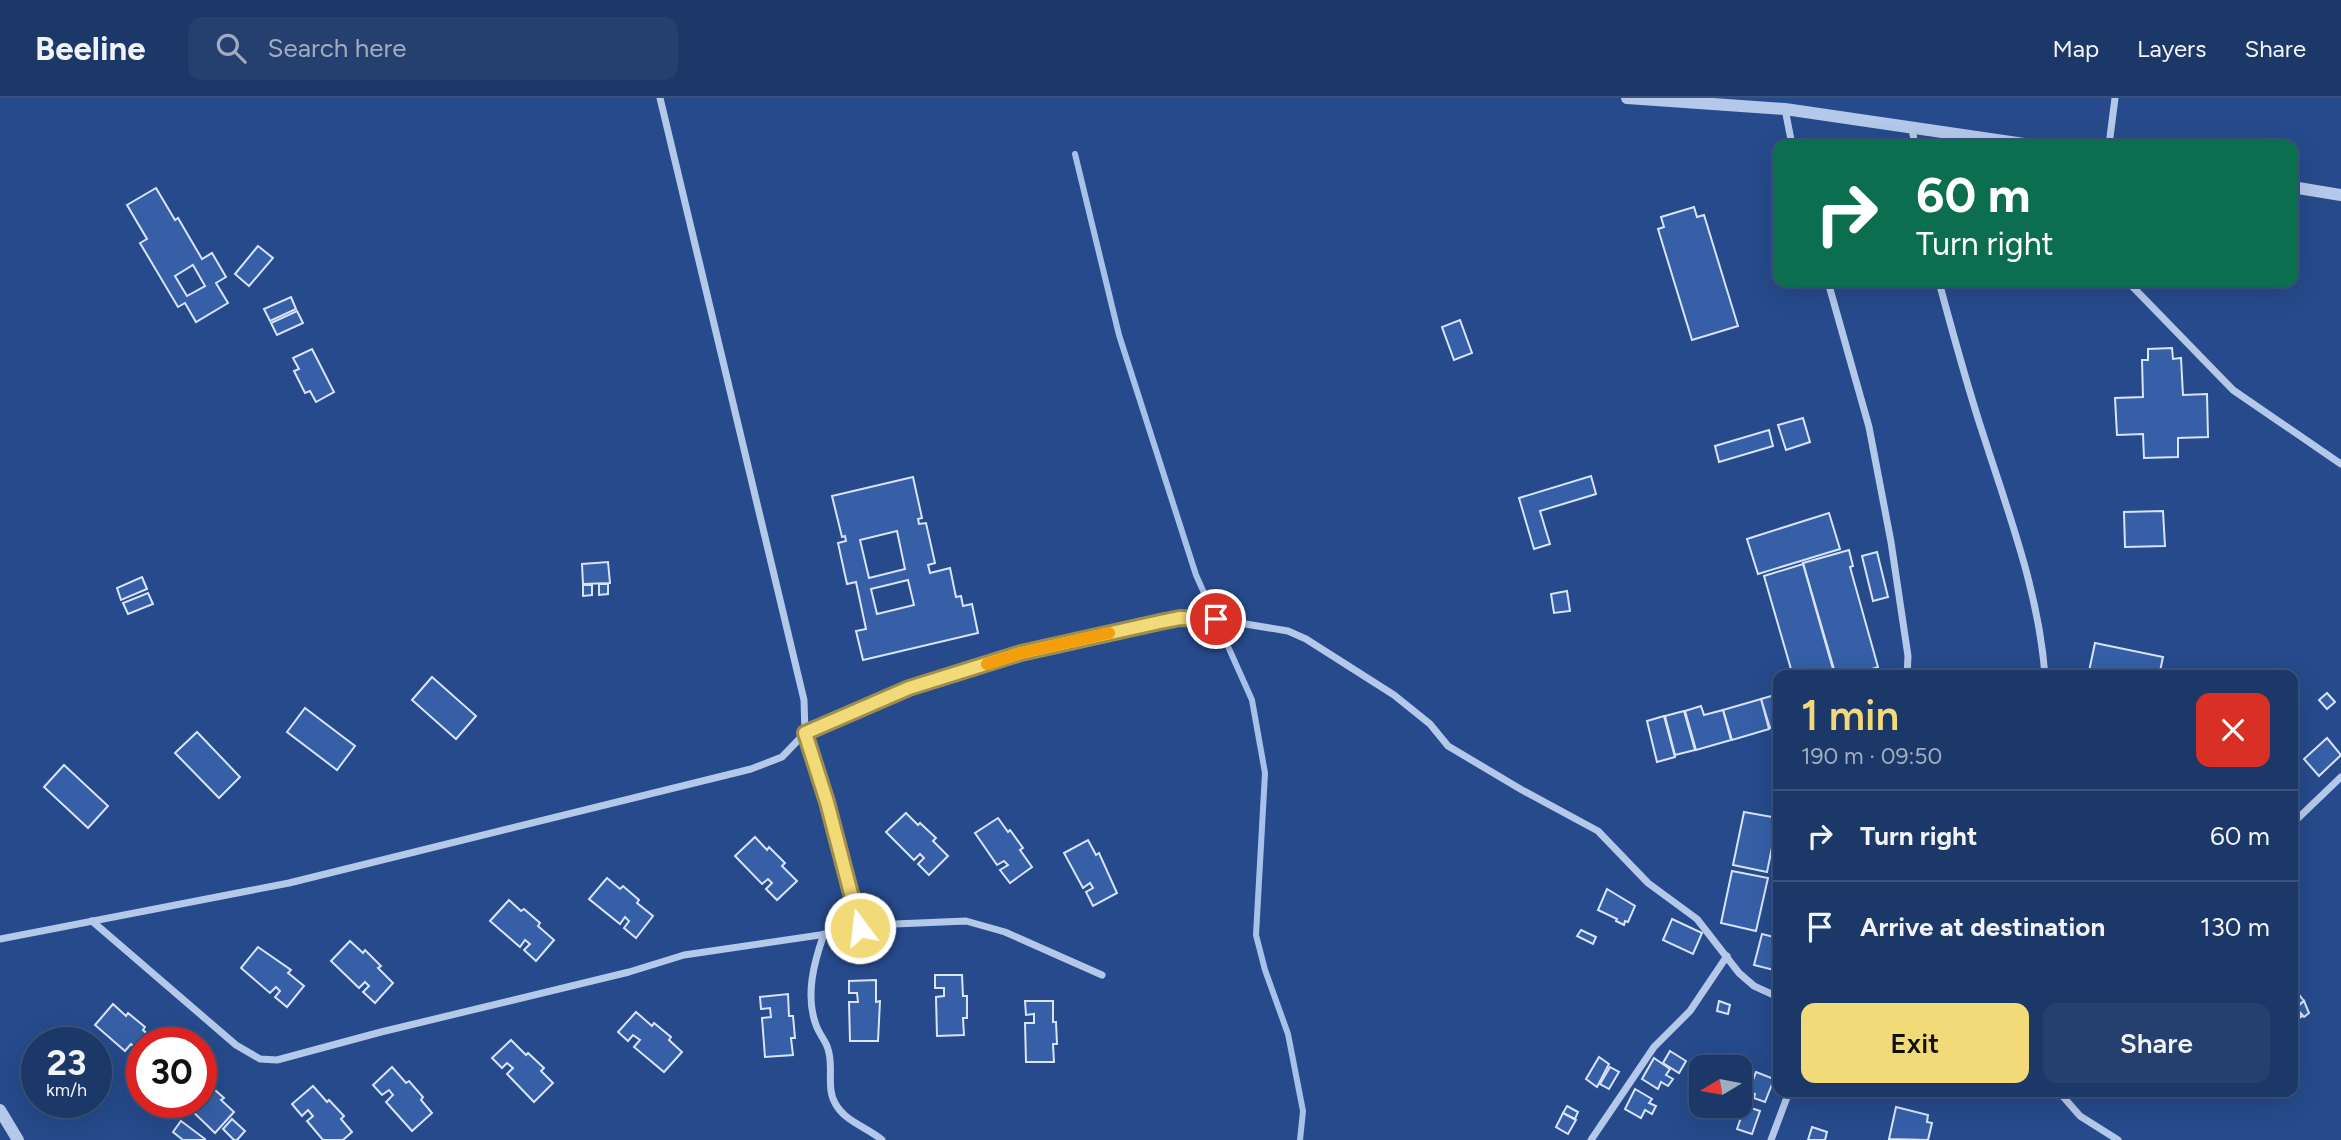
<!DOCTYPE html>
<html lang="en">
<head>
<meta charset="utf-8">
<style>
  :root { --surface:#1c3868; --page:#253f6e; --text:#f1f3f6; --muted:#a0acc0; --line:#3a527c; --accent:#f3da78 }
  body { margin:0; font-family:Figtree,sans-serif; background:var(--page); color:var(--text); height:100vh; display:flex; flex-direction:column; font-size:26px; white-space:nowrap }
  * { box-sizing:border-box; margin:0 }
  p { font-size:23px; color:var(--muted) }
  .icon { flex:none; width:38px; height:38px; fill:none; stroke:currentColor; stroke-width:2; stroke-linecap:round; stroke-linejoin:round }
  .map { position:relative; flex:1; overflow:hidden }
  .panel { position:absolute; left:1773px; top:572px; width:525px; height:427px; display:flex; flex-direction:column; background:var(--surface); border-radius:14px; box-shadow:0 7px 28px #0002,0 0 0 2px var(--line) }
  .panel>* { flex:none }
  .banner { position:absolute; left:1773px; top:42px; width:525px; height:147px; border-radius:14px; box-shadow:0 7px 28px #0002,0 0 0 2px var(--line); background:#0b6e4f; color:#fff; overflow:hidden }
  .needle { width:46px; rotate:260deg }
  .controls { position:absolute; left:1689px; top:957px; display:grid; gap:14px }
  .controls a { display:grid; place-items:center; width:63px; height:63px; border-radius:14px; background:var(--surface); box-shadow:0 7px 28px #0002,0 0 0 2px var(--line); font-size:35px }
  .speed { position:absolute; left:21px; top:929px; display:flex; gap:14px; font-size:35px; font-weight:700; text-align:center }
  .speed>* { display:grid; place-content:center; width:91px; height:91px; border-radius:50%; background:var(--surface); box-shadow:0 7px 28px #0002,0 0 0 2px var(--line); line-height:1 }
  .speed small { font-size:18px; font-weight:400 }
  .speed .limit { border:10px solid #d22; background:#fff; color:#111 }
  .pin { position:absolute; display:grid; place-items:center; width:60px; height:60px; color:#fff; margin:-30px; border:4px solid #fff; border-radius:50%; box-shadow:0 2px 7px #0007 }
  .me { position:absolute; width:77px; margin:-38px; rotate:345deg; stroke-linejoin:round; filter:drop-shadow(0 0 5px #0008) }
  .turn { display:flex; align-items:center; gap:24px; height:147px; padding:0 28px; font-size:32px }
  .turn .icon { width:91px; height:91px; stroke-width:2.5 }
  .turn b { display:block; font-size:49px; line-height:60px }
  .round { display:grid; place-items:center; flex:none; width:74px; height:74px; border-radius:14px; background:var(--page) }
  .overview { display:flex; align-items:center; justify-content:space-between; height:119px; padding:0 28px }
  h1 { font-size:42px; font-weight:600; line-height:52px; color:var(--accent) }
  .action { display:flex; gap:14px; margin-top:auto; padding:14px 28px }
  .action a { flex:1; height:80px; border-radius:14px; background:var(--accent); color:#111; font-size:28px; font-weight:600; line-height:80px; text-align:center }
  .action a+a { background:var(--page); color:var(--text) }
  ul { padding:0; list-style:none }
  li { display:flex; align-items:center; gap:21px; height:91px; padding:0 28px; border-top:2px solid var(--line) }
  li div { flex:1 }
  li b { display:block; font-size:26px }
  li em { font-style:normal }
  header { display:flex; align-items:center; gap:42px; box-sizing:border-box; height:98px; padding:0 35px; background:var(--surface); border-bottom:2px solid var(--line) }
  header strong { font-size:33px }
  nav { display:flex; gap:38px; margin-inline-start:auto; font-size:24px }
  .search { width:490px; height:63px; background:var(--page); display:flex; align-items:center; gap:18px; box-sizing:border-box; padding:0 24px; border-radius:14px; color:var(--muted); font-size:26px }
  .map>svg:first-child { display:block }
</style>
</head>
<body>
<header>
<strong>Beeline</strong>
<div class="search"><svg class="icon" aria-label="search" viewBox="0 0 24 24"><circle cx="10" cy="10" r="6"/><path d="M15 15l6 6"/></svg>Search here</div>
<nav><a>Map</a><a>Layers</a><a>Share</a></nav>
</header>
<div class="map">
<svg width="2341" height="1042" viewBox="0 0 2341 1042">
  <rect width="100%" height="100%" fill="#264a8b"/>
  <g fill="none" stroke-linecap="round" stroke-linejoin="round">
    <!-- stream -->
    <path stroke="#a8c1ea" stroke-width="6" d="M 1075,56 L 1119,237 L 1196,477 L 1252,602 L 1265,675 L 1256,837 L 1265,872 L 1288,936 L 1303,1013 L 1300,1042"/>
  </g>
  <!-- building -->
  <g fill="#365fa7" stroke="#d8e4f8" stroke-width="2" fill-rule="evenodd">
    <path d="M 156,90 L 175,122 L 178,120 L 202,161 L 212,155 L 226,179 L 216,185 L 228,205 L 196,224 L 185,205 L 178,209 L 140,145 L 147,141 L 127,107 ZM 193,167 L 205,188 L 187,198 L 175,178 Z"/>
    <path d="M 1694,109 L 1697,119 L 1704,117 L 1738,228 L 1692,242 L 1658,131 L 1664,129 L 1661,119 Z"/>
    <path d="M 258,148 L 273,160 L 249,188 L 235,176 Z"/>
    <path d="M 291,199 L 296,211 L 270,223 L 264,211 Z"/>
    <path d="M 297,213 L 303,225 L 277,237 L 271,225 Z"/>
    <path d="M 1460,222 L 1472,255 L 1454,262 L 1442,229 Z"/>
    <path d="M 2172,250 L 2173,261 L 2181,260 L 2183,297 L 2207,296 L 2208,339 L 2178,340 L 2178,359 L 2144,360 L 2143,336 L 2117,337 L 2115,300 L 2143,299 L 2142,262 L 2148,262 L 2148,251 Z"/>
    <path d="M 312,251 L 334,294 L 316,304 L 310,293 L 305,295 L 294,273 L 299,271 L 293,260 Z"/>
    <path d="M 1803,320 L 1810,344 L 1786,352 L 1778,327 Z"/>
    <path d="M 1769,332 L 1773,348 L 1719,364 L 1715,348 Z"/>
    <path d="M 1591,378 L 1596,396 L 1540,413 L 1550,446 L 1534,451 L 1519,400 Z"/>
    <path d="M 913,379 L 922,420 L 918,421 L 919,426 L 926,425 L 935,465 L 928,467 L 930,475 L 950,470 L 956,499 L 961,498 L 963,508 L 972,506 L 978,535 L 863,562 L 856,533 L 866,531 L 856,484 L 847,486 L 838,445 L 846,443 L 845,438 L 842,439 L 832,398 ZM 897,433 L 905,471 L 869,480 L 860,442 ZM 908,482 L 914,507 L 877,516 L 871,491 Z"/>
    <path d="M 2163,413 L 2165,448 L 2125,449 L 2124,414 Z"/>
    <path d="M 1829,415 L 1840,451 L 1758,476 L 1747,441 Z"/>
    <path d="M 1849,452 L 1853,468 L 1850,469 L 1878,569 L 1850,578 L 1836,578 L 1803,465 Z"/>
    <path d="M 1877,454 L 1888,499 L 1873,503 L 1862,458 Z"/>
    <path d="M 608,464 L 610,485 L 583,486 L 582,466 Z"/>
    <path d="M 1803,466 L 1835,578 L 1793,578 L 1764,478 Z"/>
    <path d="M 142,479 L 147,491 L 121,502 L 117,490 Z"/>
    <path d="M 599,486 L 608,486 L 608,496 L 599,497 Z"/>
    <path d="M 583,487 L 592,487 L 592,497 L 583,498 Z"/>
    <path d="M 1567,493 L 1570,513 L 1554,515 L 1551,496 Z"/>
    <path d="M 148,495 L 153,506 L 128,516 L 123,505 Z"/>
    <path d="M 2095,545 L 2163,559 L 2159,578 L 2088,578 Z"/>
    <path d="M 432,579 L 476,618 L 456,641 L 412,602 Z"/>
    <path d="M 2327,595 L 2335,604 L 2327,611 L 2319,602 Z"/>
    <path d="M 1778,596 L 1778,628 L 1770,630 L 1761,601 Z"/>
    <path d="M 1761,601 L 1769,631 L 1732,642 L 1723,612 Z"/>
    <path d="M 1701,608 L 1704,617 L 1723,612 L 1731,642 L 1696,652 L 1685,613 Z"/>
    <path d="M 305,610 L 355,648 L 337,672 L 287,634 Z"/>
    <path d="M 1684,613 L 1695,652 L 1675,657 L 1665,618 Z"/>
    <path d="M 1664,618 L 1675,659 L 1657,664 L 1647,623 Z"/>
    <path d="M 197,634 L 240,679 L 219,700 L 175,655 Z"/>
    <path d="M 2327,640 L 2341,657 L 2319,678 L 2304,661 Z"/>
    <path d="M 64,667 L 108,708 L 88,730 L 44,689 Z"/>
    <path d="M 1744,714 L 1778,720 L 1767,774 L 1733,767 Z"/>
    <path d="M 906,715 L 918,727 L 920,725 L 936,740 L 933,743 L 948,758 L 929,777 L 918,766 L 924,760 L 920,756 L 914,762 L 886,734 Z"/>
    <path d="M 998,720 L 1008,734 L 1010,732 L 1023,750 L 1020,752 L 1032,769 L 1010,785 L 1000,772 L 1008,767 L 1004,763 L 997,767 L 975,735 Z"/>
    <path d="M 755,739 L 767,752 L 769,749 L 785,765 L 782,768 L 797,783 L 777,802 L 766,791 L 772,785 L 768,781 L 762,786 L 735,758 Z"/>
    <path d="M 1088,742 L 1096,757 L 1099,755 L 1117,795 L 1093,808 L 1086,794 L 1093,790 L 1090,785 L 1083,790 L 1064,755 Z"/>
    <path d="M 1732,773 L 1768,780 L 1756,833 L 1721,825 Z"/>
    <path d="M 607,780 L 620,791 L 623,788 L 639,802 L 637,805 L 653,818 L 636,840 L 624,830 L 629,823 L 625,819 L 620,826 L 589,801 Z"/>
    <path d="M 1607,791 L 1635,808 L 1628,824 L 1625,823 L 1624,827 L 1616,823 L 1617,821 L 1598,812 Z"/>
    <path d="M 509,802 L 521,813 L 524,811 L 540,825 L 538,828 L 554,842 L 536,863 L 524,852 L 530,846 L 525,842 L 520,849 L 490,823 Z"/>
    <path d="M 1672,821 L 1702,835 L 1693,856 L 1663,842 Z"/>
    <path d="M 1581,832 L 1596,839 L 1593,846 L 1577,838 Z"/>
    <path d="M 1762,836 L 1778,840 L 1778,873 L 1754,867 Z"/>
    <path d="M 350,843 L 363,855 L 365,852 L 381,868 L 378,870 L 393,885 L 375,905 L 363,894 L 369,888 L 365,884 L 359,890 L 331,863 Z"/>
    <path d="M 258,849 L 291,872 L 288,875 L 304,888 L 287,909 L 275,899 L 280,893 L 276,889 L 270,895 L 241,870 Z"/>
    <path d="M 935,877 L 962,877 L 963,898 L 967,898 L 967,920 L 963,920 L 964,937 L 937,938 L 936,899 L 944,898 L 944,890 L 935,890 Z"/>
    <path d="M 876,882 L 876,904 L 880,903 L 878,943 L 850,943 L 849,904 L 858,904 L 857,895 L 849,895 L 849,883 Z"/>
    <path d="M 2297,894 L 2304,903 L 2292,912 L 2292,897 Z"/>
    <path d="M 788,896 L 789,918 L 793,918 L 795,940 L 791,940 L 793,957 L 765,959 L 762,920 L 771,919 L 770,910 L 761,911 L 760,899 Z"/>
    <path d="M 1025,903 L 1053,903 L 1053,924 L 1056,924 L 1057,946 L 1053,946 L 1054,964 L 1026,964 L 1025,925 L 1034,925 L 1034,916 L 1026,917 Z"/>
    <path d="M 1719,903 L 1730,907 L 1728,916 L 1717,913 Z"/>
    <path d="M 2304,903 L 2309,915 L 2304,919 L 2296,910 Z"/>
    <path d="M 113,906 L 126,918 L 128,915 L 145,929 L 143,932 L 158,945 L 142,945 L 142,967 L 130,956 L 135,950 L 131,946 L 125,953 L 95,927 Z"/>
    <path d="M 2295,910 L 2302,918 L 2292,926 L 2292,913 Z"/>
    <path d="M 636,914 L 652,928 L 654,925 L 671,939 L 669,942 L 682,954 L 664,974 L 634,949 L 640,942 L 633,937 L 628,943 L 618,934 Z"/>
    <path d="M 511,942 L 526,957 L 528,955 L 544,970 L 541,973 L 553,985 L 534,1004 L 507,976 L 513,970 L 507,965 L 502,970 L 492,960 Z"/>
    <path d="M 1670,953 L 1686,963 L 1679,975 L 1663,965 Z"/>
    <path d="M 1599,959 L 1609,966 L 1597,989 L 1586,981 Z"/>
    <path d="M 1654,960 L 1670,971 L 1666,977 L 1673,981 L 1668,988 L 1661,984 L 1658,991 L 1642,981 Z"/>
    <path d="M 392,969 L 406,985 L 409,983 L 423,999 L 421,1002 L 432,1015 L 412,1033 L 386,1004 L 393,997 L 389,992 L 382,997 L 373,987 Z"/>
    <path d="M 1610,969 L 1619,974 L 1609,991 L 1600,986 Z"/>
    <path d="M 1756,974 L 1774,981 L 1765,1004 L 1754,1000 L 1755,996 L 1749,993 Z"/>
    <path d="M 1740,977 L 1751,982 L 1747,994 L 1740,991 Z"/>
    <path d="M 201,984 L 205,988 L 207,985 L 224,1000 L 221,1002 L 234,1014 L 215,1035 L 187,1008 L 190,1004 L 201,1004 Z"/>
    <path d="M 313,988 L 327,1004 L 329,1002 L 344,1018 L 341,1021 L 352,1034 L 343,1042 L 323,1042 L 307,1023 L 313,1018 L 308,1012 L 302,1018 L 292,1006 Z"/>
    <path d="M 1635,991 L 1652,1001 L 1649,1005 L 1656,1008 L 1652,1016 L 1645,1012 L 1641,1020 L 1625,1011 Z"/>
    <path d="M 1740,991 L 1746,994 L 1740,1012 L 1728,1008 L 1740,1008 Z"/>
    <path d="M 1567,1008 L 1578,1014 L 1575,1021 L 1563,1015 Z"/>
    <path d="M 1745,1008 L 1760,1013 L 1752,1036 L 1737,1031 Z"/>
    <path d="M 1896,1009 L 1928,1017 L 1927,1024 L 1932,1025 L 1928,1042 L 1889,1041 Z"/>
    <path d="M 1563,1015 L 1576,1022 L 1568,1036 L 1556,1029 Z"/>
    <path d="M 232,1021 L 245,1033 L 237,1042 L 234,1042 L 223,1031 Z"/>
    <path d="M 181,1023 L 205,1041 L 204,1042 L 183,1042 L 173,1034 Z"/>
    <path d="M 1812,1029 L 1827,1034 L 1825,1042 L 1808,1042 Z"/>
  </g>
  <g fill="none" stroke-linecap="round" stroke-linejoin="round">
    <!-- minor -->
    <g stroke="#b4c8ea" stroke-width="7">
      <path d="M 1785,11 L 1792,47"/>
      <path d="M 1912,31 L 1915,47"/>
      <path d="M 2109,47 L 2115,0"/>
      <path d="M 1828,184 L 1869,329 L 1891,444 L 1908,558 L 1907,578"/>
      <path d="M 1939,184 C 1953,236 1967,288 1984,339 C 2009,417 2039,495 2045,578"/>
      <path d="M 2128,184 L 2233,292 L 2341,366"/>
      <path d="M 2292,726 L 2341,679"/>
      <path d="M 92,823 L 236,947 L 260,961 L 277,962 L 381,934 L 629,874 L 684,857 L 895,826 L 966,823 L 1005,834 L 1102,877"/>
      <path d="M 860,830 L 827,704 L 805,635 L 909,590 L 1021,555 L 1141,527 L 1180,520 L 1215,521 L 1288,533 L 1306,541 L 1394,597 L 1430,626 L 1448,648 L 1522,692 L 1598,733 L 1648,785 L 1697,821 L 1739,875 L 1754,888 L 1778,899"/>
      <path d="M 824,836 C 814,864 805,897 816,927 C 819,936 826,943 828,951 C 834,969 826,989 835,1005 C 845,1024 867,1029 882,1042"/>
      <path d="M 0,841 L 289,785 L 751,671 L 782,659 L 805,635 L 804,602 L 660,0"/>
      <path d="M 2059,994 L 2080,1018 L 2118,1042"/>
      <path d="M 1591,1042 L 1654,949 L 1690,913 L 1727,858"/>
      <path d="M 1771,1042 L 1789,994"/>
    </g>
    <!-- tertiary -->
    <g stroke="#b4c8ea" stroke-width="12">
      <path d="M 1627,0 L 1785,11 L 2031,47"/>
      <path d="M 2292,89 L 2341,97"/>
      <path d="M 0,1012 L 18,1042"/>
    </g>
  </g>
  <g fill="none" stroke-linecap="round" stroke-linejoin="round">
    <!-- route casing -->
    <g stroke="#9e8e4e" stroke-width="18">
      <path id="route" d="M 860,830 L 827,704 L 805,635 L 909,590 L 1021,555 L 1160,524 L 1180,520 L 1216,521"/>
    </g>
    <!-- route -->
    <use href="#route" stroke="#f3da78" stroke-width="12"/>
    <!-- slow -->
    <path stroke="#f59e0b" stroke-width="12" d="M 987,566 L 1021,555 L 1109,535"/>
  </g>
</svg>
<div class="controls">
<a><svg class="needle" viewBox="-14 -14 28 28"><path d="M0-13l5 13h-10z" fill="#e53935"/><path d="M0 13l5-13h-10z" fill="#a0acc0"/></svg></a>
</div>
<div class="speed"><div>23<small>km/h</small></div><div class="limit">30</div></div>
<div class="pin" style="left:1216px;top:521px;background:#d93025"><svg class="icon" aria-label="arrive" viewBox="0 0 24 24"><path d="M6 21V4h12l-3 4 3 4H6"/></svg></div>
<svg class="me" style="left:860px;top:830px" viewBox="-20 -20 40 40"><circle r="17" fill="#f3da78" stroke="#fff" stroke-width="3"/><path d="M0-11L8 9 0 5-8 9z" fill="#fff"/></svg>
<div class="banner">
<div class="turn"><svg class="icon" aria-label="right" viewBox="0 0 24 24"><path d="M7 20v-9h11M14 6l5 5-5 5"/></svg><div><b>60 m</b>Turn right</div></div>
</div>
<section class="panel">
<div class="overview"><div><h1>1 min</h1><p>190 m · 09:50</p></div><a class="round" style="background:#d93025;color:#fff"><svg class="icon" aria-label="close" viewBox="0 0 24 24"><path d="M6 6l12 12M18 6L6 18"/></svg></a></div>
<ul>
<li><svg class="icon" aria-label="right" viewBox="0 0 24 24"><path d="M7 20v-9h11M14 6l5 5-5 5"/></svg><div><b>Turn right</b></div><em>60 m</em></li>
<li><svg class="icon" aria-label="arrive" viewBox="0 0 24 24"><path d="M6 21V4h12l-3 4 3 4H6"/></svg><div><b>Arrive at destination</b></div><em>130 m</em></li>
</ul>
<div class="action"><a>Exit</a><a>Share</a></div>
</section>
</div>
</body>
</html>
